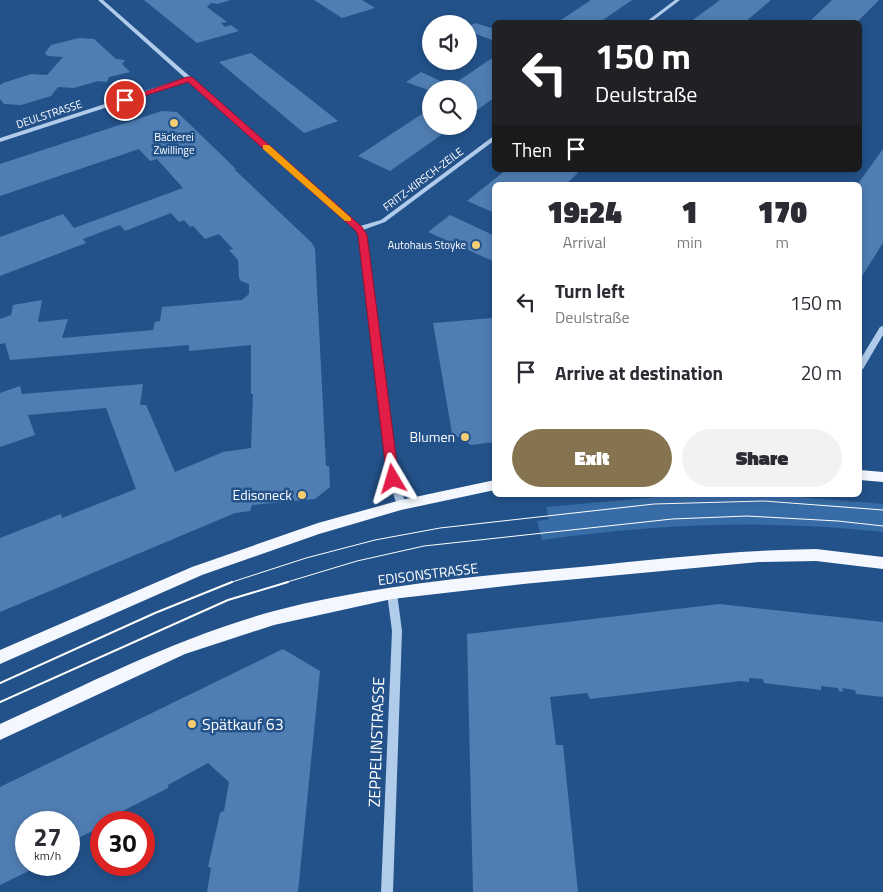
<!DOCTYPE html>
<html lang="en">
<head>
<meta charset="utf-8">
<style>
  :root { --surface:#fff; --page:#f2f2f3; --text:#2b2b33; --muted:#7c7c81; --accent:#867450 }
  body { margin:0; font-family:"Titillium Web",sans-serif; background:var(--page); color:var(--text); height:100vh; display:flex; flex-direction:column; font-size:19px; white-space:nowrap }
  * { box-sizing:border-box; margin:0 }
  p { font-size:16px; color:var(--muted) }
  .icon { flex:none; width:28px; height:28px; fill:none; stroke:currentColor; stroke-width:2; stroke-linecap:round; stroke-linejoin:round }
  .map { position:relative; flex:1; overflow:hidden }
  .side { position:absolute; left:492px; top:182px; width:370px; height:315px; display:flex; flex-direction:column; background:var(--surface); border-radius:8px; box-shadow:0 2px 8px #0003 }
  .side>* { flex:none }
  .guide { position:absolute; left:492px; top:20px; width:370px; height:152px; border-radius:8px; box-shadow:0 2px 8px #0003; background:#202124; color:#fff; overflow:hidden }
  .tools { position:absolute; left:422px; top:15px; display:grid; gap:10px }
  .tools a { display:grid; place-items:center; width:55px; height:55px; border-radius:50%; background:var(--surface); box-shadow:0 2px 8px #0003; font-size:25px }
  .speed { position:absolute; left:15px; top:811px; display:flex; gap:10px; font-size:25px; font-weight:700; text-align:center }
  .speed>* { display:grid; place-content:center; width:65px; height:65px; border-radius:50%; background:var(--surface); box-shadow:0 2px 8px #0003; line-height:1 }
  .speed small { font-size:12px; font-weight:400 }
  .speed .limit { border:8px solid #d22; background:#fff; color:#111 }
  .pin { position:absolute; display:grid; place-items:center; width:42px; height:42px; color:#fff; margin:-21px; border:2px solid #fff; border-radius:50%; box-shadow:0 1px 5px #0007 }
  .me { position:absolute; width:55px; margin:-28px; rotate:353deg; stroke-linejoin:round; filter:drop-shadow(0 0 4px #0008) }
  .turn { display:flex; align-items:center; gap:18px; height:105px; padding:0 20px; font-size:22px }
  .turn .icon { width:65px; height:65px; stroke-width:2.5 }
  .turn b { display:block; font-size:35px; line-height:42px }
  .then { display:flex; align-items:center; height:48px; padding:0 20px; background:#0003; gap:10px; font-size:19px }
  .eta { display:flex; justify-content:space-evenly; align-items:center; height:85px; text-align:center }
  .eta b { font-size:30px; font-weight:800; line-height:35px }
  .button { display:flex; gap:10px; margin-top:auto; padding:10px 20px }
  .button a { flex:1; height:58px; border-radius:30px; background:var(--accent); color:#fff; font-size:20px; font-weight:800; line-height:58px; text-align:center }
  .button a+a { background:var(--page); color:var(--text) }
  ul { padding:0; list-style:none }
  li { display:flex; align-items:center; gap:15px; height:70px; padding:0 20px }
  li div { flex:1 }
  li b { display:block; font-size:19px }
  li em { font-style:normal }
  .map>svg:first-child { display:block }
</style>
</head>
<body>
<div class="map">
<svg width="883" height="892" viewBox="0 0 883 892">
  <rect width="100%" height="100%" fill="#23528a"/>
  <!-- green -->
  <path fill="#376ca7" d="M 679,495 L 774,495 L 883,504 L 883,532 C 766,519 658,524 542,540 L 537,521 L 549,519 L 546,507 Z"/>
  <!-- building -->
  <g fill="#507eb3">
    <path d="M 144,0 L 231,0 L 217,4 L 211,3 L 207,7 L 227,22 L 221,23 L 225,27 L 231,25 L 239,31 L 197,43 Z"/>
    <path d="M 314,0 L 362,0 L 375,8 L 342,18 Z"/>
    <path d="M 591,0 L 632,0 L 600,22 L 558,22 Z"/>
    <path d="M 720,0 L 771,0 L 745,22 L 690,22 Z"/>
    <path d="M 832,0 L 879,0 L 857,22 L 809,22 Z"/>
    <path d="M 475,23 L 495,29 L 495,41 L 473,33 L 476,32 L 469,29 L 469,26 Z"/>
    <path d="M 79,38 L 94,39 L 116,59 L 125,60 L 122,64 L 130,72 L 109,77 L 107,82 L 98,81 L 74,88 L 58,87 L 51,96 L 21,105 L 4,104 L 0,99 L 0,85 L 3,83 L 31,74 L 47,75 L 63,57 L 48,56 L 45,53 L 51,45 Z"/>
    <path d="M 251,53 L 309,98 L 338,121 L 304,133 L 219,62 Z"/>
    <path d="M 495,56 L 495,97 L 469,116 L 469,89 L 431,89 L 431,91 L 406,82 L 421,72 L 451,86 Z"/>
    <path d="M 431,108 L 431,126 L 454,126 L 390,171 L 358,156 Z"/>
    <path d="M 162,111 L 177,112 L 236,169 L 234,169 L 312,243 L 315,249 L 326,466 L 329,466 L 330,487 L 315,499 L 252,505 L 250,511 L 235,513 L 0,612 L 0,538 L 61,514 L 62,518 L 136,489 L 106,408 L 28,415 L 35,435 L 0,447 L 0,393 L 20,386 L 22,394 L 143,384 L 140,405 L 146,405 L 175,472 L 223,452 L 251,448 L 253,394 L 251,394 L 251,345 L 189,351 L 189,345 L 10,360 L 5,343 L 0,344 L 0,319 L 11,315 L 13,305 L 42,300 L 38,322 L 68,319 L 62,338 L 153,330 L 155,322 L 160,321 L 162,307 L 242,300 L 249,294 L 249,284 L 241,281 L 239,278 L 238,260 L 229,250 L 233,249 L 219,234 L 205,239 L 193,226 L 190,227 L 184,220 L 179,222 L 171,213 L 125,231 L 120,225 L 83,239 L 86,243 L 0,276 L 0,237 L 63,214 L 74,228 L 183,188 L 157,159 L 150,161 L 139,149 L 0,196 L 0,164 Z"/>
    <path d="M 883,149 L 883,243 L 860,279 L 860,185 L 857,185 Z"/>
    <path d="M 506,170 L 574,170 L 578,173 L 565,185 L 495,185 L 495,213 L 467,201 Z"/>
    <path d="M 450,215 L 495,236 L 495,262 L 428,232 Z"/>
    <path d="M 492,318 L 495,331 L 495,442 L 471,445 L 452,433 L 433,323 Z"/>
    <path d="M 719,604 L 883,622 L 883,697 L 856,694 L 855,690 L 842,688 L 843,692 L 839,691 L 838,688 L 821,686 L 821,690 L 764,683 L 763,679 L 749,678 L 749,682 L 741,681 L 590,699 L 587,693 L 550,697 L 556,745 L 563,745 L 578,892 L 473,892 L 467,634 Z"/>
    <path d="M 283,649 L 320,671 L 298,892 L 207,892 L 211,868 L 208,867 L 220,813 L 224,811 L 229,782 L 208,763 L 168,785 L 168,788 L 101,822 L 99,824 L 101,827 L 74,840 L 72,838 L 69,839 L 69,822 L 26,822 L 26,865 L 34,865 L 35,868 L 0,885 L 0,787 Z"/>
  </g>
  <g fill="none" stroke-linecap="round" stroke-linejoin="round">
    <!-- minor -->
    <g fill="#b0ccea" fill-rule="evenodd">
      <path d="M 98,0 L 103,0 L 360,226 L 381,220 L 495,135 L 495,140 L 385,222 L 363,230 L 367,241 L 398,479 L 406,505 L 404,508 L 401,509 L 398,508 L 388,479 L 361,241 L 356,230 L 188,81 L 0,142 L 0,138 L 185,78 Z"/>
      <path d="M 675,0 L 680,0 L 651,22 L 646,22 Z"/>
      <path d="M 883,326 L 883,335 L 863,369 L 860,370 L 860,360 L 880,327 Z"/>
      <path d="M 392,589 L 396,590 L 397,593 L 402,631 L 393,892 L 381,892 L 392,631 L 387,593 L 388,590 Z"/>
    </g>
    <!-- major -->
    <g fill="#f4f8fe" fill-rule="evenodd">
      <path d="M 860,470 L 883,472 L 883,482 L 860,480 Z"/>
      <path d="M 495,480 L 495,490 L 401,510 L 319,534 L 202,575 L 0,664 L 0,650 L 192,567 L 318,523 L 401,500 Z"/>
      <path d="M 816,549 L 883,557 L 883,569 L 816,561 L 759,562 L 523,584 L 392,599 L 274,625 L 185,654 L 0,740 L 0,724 C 90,683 178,637 274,611 C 374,585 477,576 580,567 C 658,559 737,550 816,549 Z"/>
    </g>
    <!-- tram-far1 -->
    <g stroke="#fff" stroke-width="1">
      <path d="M 229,583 L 306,558 L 375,540 L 440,528 L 654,504 L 764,501 L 883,510"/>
      <path d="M 284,583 L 357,561 L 424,546 L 672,519 L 747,516 L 838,521 L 883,526"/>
    </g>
    <!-- tram -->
    <g stroke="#fff" stroke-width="2">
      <path d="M 0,683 L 155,613 L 232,582"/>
      <path d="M 0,702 L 228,600 L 288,582"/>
    </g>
  </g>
  <!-- route -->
  <path fill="#e11d48" stroke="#92132f" d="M 187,77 L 192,77 L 362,227 L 367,235 L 399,479 L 397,482 L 389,482 L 387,479 L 358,235 L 355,230 L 188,82 L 128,101 L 122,100 Z"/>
  <!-- slow -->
  <path fill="#f59e0b" d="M 263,145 L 269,145 L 351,218 L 351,221 L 345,221 L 263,149 Z"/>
  <!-- markers -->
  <g fill="#f5cd73" stroke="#23528a" stroke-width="2">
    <circle cx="174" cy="123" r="5"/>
    <circle cx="476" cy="245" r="5"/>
    <circle cx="465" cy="437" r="5"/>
    <circle cx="302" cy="495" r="5"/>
    <circle cx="192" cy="724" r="5"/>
  </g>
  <g text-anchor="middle" stroke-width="5" stroke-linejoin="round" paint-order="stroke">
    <!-- far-street labels -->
    <g font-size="11" fill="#fff" stroke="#23528a">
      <text transform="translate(49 114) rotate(-18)" y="4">DEULSTRASSE</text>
      <text transform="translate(423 179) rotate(-37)" y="4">FRITZ-KIRSCH-ZEILE</text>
    </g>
    <!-- far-poi labels -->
    <g font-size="11" fill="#fff" stroke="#23528a">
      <text x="174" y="141">Bäckerei<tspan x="174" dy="13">Zwillinge</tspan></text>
      <text x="466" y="249" text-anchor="end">Autohaus Stoyke</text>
    </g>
    <!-- poi labels -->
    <g font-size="14" fill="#fff" stroke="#23528a" text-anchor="end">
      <text x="455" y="442">Blumen</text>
      <text x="292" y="500">Edisoneck</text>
    </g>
    <!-- street labels -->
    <g font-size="14" fill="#fff" stroke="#23528a">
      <text transform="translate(428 574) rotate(-7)" y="5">EDISONSTRASSE</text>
    </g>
    <!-- near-poi labels -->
    <g font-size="16" fill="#fff" stroke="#23528a" text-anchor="start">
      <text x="202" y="730">Spätkauf 63</text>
    </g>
    <!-- near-street labels -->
    <g font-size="16" fill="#fff" stroke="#23528a">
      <text transform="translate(376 742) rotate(-88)" y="6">ZEPPELINSTRASSE</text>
    </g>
  </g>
</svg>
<div class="tools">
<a><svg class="icon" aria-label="sound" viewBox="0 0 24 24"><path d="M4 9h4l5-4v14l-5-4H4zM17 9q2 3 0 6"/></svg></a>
<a><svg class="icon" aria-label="search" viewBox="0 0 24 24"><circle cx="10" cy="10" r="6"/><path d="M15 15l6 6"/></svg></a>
</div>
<div class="speed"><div>27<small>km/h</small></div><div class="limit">30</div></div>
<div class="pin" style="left:125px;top:100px;background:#d93025"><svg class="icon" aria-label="arrive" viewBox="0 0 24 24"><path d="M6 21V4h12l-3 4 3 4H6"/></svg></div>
<svg class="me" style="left:393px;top:479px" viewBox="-20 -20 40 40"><path d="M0-17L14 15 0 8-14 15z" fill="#e11d48" stroke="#fff" stroke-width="4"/></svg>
<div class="guide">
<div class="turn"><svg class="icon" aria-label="left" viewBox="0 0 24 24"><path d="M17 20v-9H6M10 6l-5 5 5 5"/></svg><div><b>150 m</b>Deulstraße</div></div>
<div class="then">Then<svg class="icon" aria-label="arrive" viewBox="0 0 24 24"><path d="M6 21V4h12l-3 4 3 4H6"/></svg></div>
</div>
<section class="side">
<div class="eta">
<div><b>19:24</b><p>Arrival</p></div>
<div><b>1</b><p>min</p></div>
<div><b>170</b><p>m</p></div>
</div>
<ul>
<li><svg class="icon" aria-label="left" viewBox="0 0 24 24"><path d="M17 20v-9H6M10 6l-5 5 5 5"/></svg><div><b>Turn left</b><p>Deulstraße</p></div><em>150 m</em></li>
<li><svg class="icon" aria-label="arrive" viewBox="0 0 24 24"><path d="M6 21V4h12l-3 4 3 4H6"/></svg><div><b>Arrive at destination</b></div><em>20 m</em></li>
</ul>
<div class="button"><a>Exit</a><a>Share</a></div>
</section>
</div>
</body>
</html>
